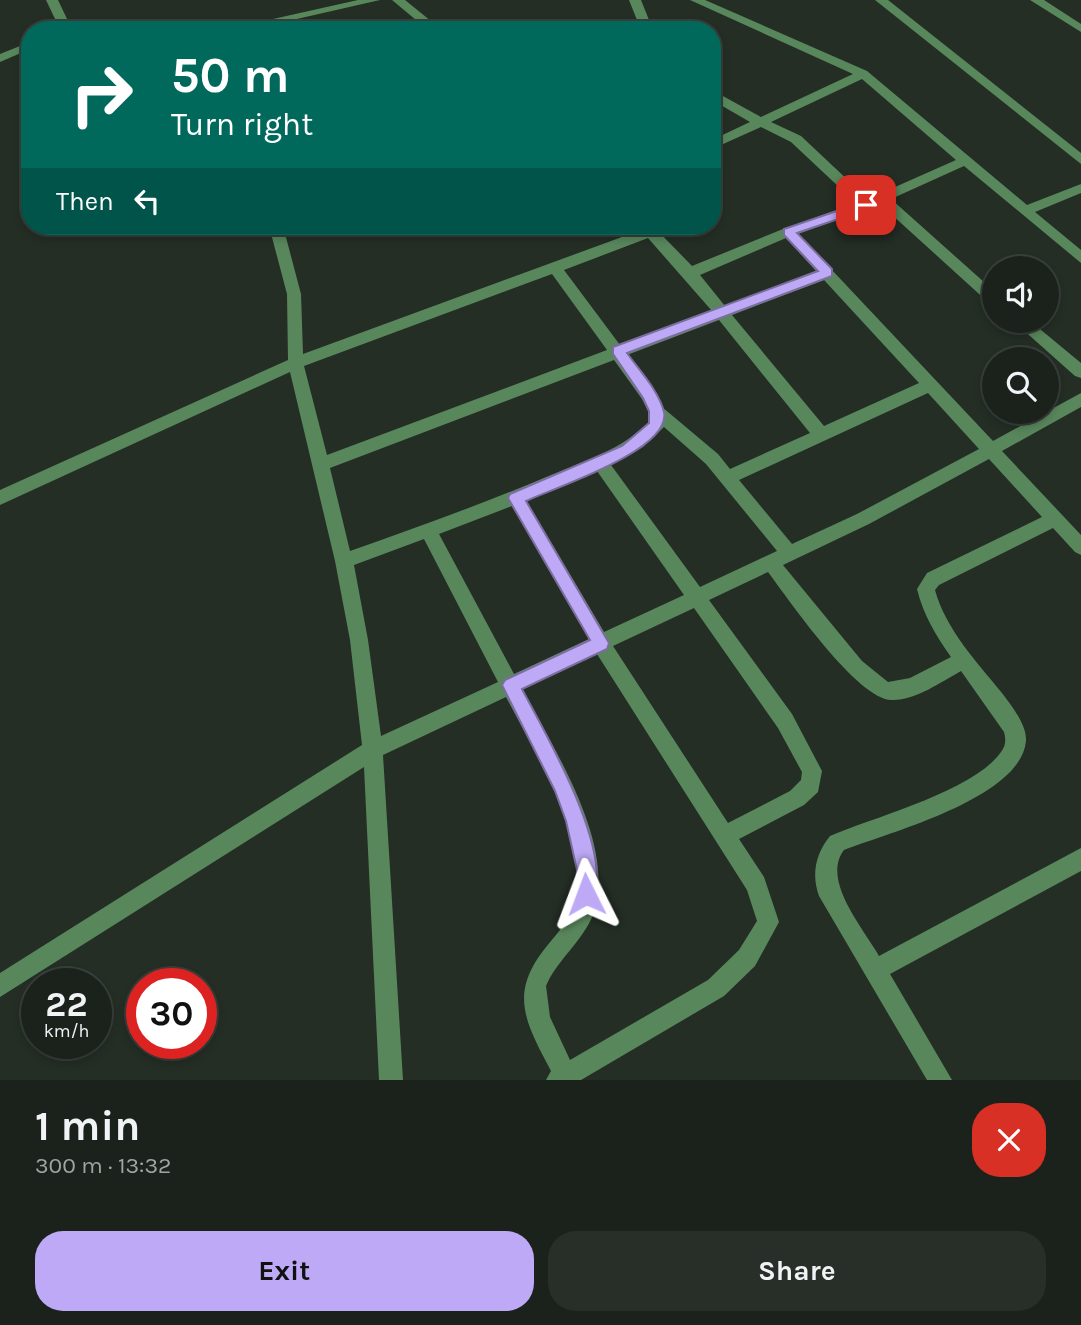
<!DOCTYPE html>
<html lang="en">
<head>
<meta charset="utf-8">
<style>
  :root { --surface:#1b221c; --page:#282f29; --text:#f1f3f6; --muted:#a0a4a3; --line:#393f3b; --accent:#bda9f5 }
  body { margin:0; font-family:Karla,sans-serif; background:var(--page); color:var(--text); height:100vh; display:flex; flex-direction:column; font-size:26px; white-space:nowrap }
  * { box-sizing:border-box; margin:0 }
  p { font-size:23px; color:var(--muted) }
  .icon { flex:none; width:38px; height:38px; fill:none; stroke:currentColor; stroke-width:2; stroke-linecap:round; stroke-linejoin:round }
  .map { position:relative; height:1080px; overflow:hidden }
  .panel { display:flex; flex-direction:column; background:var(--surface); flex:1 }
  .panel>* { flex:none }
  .guide { position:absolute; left:21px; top:21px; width:700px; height:214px; border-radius:28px; box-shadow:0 4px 10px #0003,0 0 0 2px var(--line); background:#00695c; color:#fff; overflow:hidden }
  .controls { position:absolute; left:982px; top:256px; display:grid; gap:14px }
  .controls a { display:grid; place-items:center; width:77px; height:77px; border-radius:50%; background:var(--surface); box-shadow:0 4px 10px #0003,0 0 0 2px var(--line); font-size:35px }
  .speed { position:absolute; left:21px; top:968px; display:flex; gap:14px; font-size:35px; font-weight:700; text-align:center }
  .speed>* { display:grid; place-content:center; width:91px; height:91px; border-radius:50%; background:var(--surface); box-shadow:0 4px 10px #0003,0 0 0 2px var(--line); line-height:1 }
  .speed small { font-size:18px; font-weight:400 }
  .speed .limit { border:10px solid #d22; background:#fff; color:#111 }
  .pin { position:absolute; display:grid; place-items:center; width:60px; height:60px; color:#fff; margin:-30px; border-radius:14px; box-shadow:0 4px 10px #0006 }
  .me { position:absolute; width:77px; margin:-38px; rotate:357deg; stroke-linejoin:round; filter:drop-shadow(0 0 5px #0008) }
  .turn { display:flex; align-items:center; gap:24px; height:147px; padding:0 35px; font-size:32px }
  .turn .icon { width:91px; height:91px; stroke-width:2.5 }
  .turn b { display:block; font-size:49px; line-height:60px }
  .then { display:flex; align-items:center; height:66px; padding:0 35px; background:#0003; gap:14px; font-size:26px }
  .round { display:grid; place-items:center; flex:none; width:74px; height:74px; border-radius:28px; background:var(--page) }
  .summary { display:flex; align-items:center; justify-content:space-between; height:119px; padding:0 35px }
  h1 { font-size:42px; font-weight:700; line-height:52px }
  .cta { display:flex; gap:14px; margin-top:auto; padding:14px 35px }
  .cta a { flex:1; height:80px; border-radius:28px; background:var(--accent); color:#111; font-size:28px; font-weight:700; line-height:80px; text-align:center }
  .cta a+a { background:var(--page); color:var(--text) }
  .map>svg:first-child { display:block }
</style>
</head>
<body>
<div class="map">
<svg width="1081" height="1080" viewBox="0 0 1081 1080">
  <rect width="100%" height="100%" fill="#242e25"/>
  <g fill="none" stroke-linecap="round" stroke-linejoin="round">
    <!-- minor -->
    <g fill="#59875c" fill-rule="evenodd">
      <path d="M 46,0 L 58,0 L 68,21 L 66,30 L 54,30 L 56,21 Z"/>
      <path d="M 358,0 L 380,0 L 248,30 L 224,30 Z"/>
      <path d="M 392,0 L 405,0 L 442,30 L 428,30 Z"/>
      <path d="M 629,0 L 641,0 L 653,30 L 641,30 Z"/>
      <path d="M 690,0 L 705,0 L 867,71 L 1027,205 L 1081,184 L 1081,193 L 1035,212 L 1081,250 L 1081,263 L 964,166 L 891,199 L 994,291 L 994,304 L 989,303 L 880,204 L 798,234 L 993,441 L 1081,393 L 1081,407 L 1002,451 L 1081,535 L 1081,555 L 1075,552 L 1053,528 L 939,585 L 935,590 C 946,630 977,662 1002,693 C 1011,705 1027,725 1026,741 C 1021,798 890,832 844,850 C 821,880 863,928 879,956 L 1081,848 L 1081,871 L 890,974 L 952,1080 L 927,1080 L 819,896 C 811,874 816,853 830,836 C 874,817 974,791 1001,752 C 1006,746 1006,739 1004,732 L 961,671 C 941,682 916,700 893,700 C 859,702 789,600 768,572 L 709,600 L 792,714 L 822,771 L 818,792 L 804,805 L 739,839 L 764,877 L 779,922 L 755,966 L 724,996 L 581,1080 L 546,1080 L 551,1071 C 523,1018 508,991 551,941 C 563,927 573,914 576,895 C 585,829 535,753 506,697 L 383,755 L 403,1080 L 379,1080 L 364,767 L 0,997 L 0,973 L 362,745 L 350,640 L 335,561 L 290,372 L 0,505 L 0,490 L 288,360 L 287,294 L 269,226 L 283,226 L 301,294 L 303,354 L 641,230 L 638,226 L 653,226 L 692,266 L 783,229 L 856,203 L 791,142 L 761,127 L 712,149 L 712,140 L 750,122 L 712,100 L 712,90 L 761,117 L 853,74 ZM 862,79 L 956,160 L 868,199 L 801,136 L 771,122 ZM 648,238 L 712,311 L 620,345 L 564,270 ZM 786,238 L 816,271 L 725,306 L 700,275 ZM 552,274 L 607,350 L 327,455 L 304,366 ZM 824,280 L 919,383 L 824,426 L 732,315 ZM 719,320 L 810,433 L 730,469 L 718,454 L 662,407 L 654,391 L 627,355 ZM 614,360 L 642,399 L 648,411 L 649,422 C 622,449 586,461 551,475 C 485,503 418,527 350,551 L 330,468 ZM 928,393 L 979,449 L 857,514 L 792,544 L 739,480 ZM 664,427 L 706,464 L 777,551 L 700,587 L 611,465 L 643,447 ZM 989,459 L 1042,517 L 927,573 L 917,589 C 923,614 936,636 951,657 L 910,678 L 888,682 L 862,661 L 783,565 L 869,524 ZM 597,471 L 684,595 L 604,632 L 526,500 ZM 512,506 L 589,639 L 514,674 L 439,534 ZM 424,539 L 498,682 L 381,736 L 368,640 L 354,565 ZM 694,608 L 778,728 L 802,772 L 801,780 L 790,791 L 728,823 L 613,646 ZM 597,654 L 747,890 L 757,921 L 739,950 L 708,980 L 570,1060 L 550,1017 L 546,986 C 557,960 582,942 593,915 C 618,846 553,748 522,689 Z"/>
      <path d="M 875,0 L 888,0 L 1081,153 L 1081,164 Z"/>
      <path d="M 1030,0 L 1044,0 L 1081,24 L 1081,32 Z"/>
      <path d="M 30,42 L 30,49 L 0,62 L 0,54 Z"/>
      <path d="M 1012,320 L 1029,320 L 1081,363 L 1081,378 L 1075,376 Z"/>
    </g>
  </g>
  <!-- route -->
  <path fill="#bda9f5" stroke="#7b6e9f" stroke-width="2" d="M 866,201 L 872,205 L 871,208 L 797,233 L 832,269 L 832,276 L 627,353 C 639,370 659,391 664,412 C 672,450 554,488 526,501 L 609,643 L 607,649 L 522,689 C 546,735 614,850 593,901 L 586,904 L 579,901 L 576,894 L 577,870 L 566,821 L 555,791 L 502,685 L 505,680 L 590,640 L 508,498 L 510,494 L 622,446 L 649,423 L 649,411 L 643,398 L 613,354 L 613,347 L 818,271 L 784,235 L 784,229 Z"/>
</svg>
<div class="controls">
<a><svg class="icon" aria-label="sound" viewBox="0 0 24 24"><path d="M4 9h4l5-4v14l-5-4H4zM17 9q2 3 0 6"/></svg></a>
<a><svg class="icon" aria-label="search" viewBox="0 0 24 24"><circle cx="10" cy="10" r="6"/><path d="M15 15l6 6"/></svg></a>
</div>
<div class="speed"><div>22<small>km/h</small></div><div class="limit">30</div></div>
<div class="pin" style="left:866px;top:205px;background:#d93025"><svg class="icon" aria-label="arrive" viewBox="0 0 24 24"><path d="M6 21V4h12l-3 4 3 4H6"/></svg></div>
<svg class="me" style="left:586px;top:894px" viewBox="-20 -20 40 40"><path d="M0-17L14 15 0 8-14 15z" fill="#bda9f5" stroke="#fff" stroke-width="4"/></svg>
<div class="guide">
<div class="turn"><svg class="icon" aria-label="right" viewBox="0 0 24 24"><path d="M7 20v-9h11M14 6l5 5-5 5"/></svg><div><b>50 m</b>Turn right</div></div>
<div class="then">Then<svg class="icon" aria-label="left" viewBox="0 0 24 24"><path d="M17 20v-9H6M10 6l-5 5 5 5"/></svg></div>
</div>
</div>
<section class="panel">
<div class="summary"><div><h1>1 min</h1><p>300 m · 13:32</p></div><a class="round" style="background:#d93025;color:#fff"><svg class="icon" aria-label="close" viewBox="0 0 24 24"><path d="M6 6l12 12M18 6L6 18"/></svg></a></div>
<div class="cta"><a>Exit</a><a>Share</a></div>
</section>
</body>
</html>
